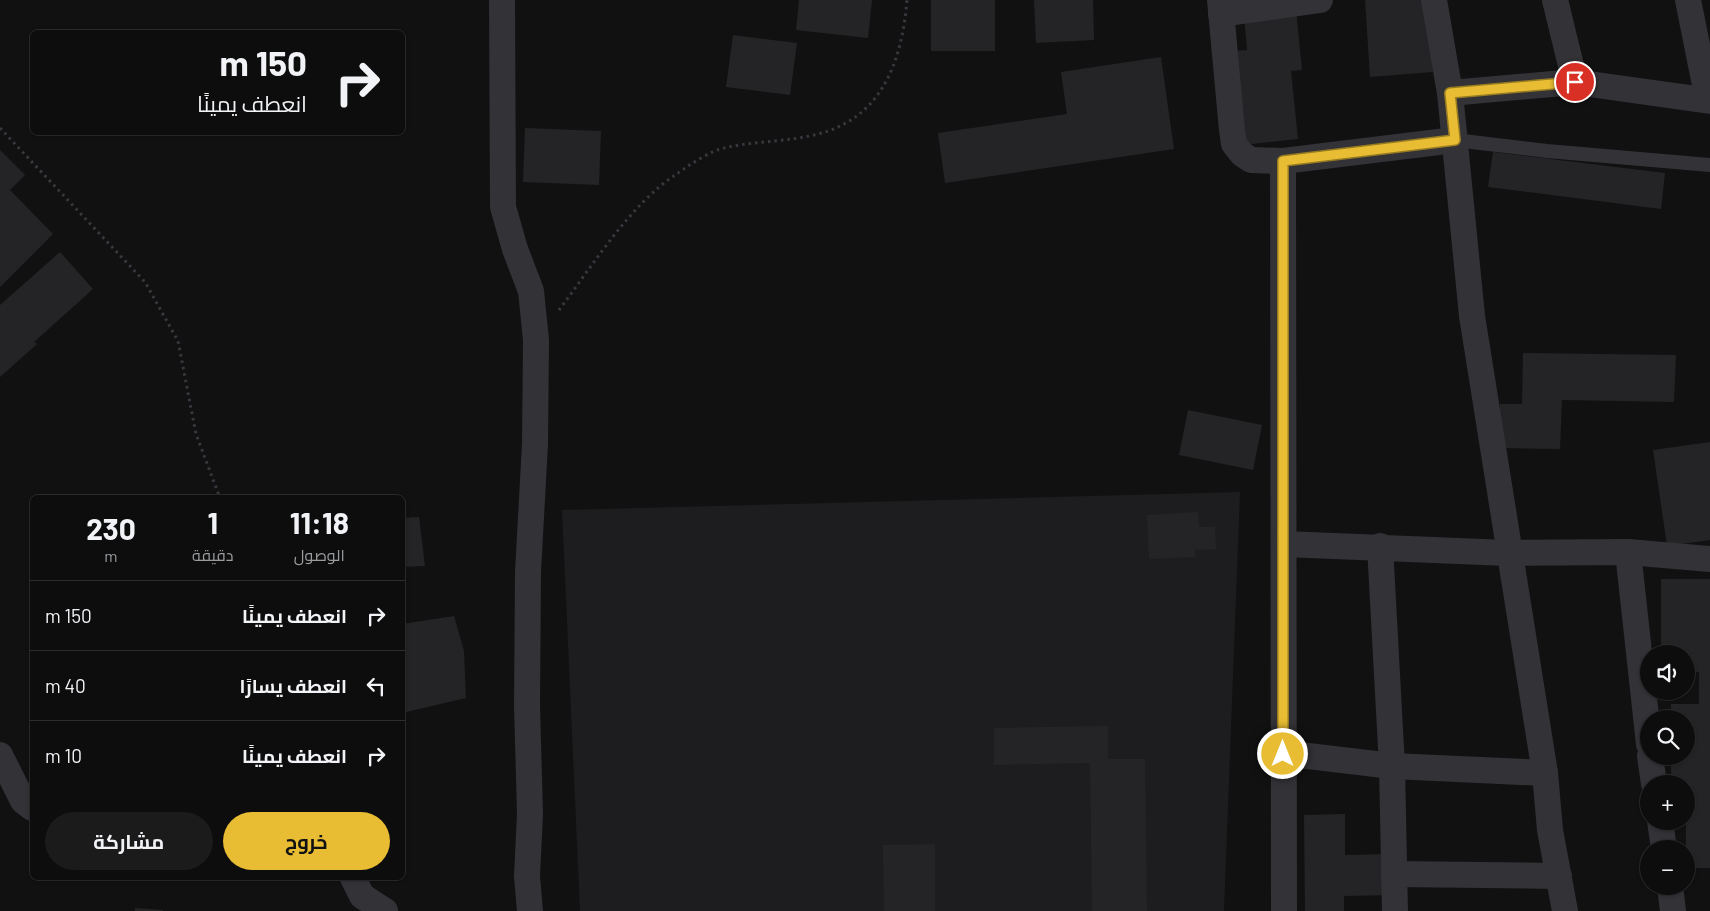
<!DOCTYPE html>
<html lang="ar">
<head>
<meta charset="utf-8">
<style>
  :root { --surface:#0d0d0e; --page:#1b1b1c; --text:#f1f3f6; --muted:#9a9c9e; --line:#2d2d2e; --accent:#e8bd33 }
  body { margin:0; font-family:Barlow,Cairo,sans-serif; background:var(--page); color:var(--text); direction:rtl; height:100vh; display:flex; flex-direction:column; font-size:19px; white-space:nowrap }
  * { box-sizing:border-box; margin:0 }
  p { font-size:16px; color:var(--muted) }
  .icon { flex:none; width:28px; height:28px; fill:none; stroke:currentColor; stroke-width:2; stroke-linecap:round; stroke-linejoin:round }
  .map { position:relative; flex:1; overflow:hidden; direction:ltr }
  .panel { position:absolute; left:30px; top:495px; width:375px; height:385px; display:flex; flex-direction:column; background:var(--surface); border-radius:8px; box-shadow:0 1px 4px #0004,0 0 0 1px var(--line); direction:rtl }
  .panel>* { flex:none }
  .guide { position:absolute; left:30px; top:30px; width:375px; height:105px; border-radius:8px; box-shadow:0 1px 4px #0004,0 0 0 1px var(--line); direction:rtl; background:#0d0d0e; color:var(--text); overflow:hidden }
  .controls { position:absolute; left:1640px; top:645px; display:grid; gap:10px }
  .controls a { display:grid; place-items:center; width:55px; height:55px; border-radius:50%; background:var(--surface); box-shadow:0 1px 4px #0004,0 0 0 1px var(--line); font-size:25px }
  .pin { position:absolute; display:grid; place-items:center; width:42px; height:42px; color:#fff; margin:-21px; border:2px solid #fff; border-radius:50%; box-shadow:0 1px 5px #0007 }
  .me { position:absolute; width:55px; margin:-28px; rotate:0deg; stroke-linejoin:round; filter:drop-shadow(0 0 4px #0008) }
  .turn { display:flex; align-items:center; gap:18px; height:105px; padding:0 15px; font-size:22px }
  .turn .icon { width:65px; height:65px; stroke-width:2.5 }
  .turn b { display:block; font-size:35px; line-height:42px }
  .eta { display:flex; justify-content:space-evenly; align-items:center; height:85px; text-align:center }
  .eta b { font-size:30px; font-weight:700; line-height:35px }
  .primary-button { display:flex; gap:10px; margin-top:auto; padding:10px 15px }
  .primary-button a { flex:1; height:58px; border-radius:30px; background:var(--accent); color:#111; font-size:20px; font-weight:700; line-height:58px; text-align:center }
  .primary-button a+a { background:var(--page); color:var(--text) }
  ul { padding:0; list-style:none }
  li { display:flex; align-items:center; gap:15px; height:70px; padding:0 15px; border-top:1px solid var(--line) }
  li div { flex:1 }
  li b { display:block; font-size:19px }
  li em { font-style:normal }
  .map>svg:first-child { display:block }
</style>
</head>
<body>
<div class="map">
<svg width="1710" height="911" viewBox="0 0 1710 911">
  <rect width="100%" height="100%" fill="#111112"/>
  <!-- built -->
  <path fill="#1d1d1f" d="M 1240,492 L 1224,911 L 580,911 L 562,510 Z"/>
  <!-- building -->
  <g fill="#242426">
    <path d="M 799,0 L 872,0 L 868,38 L 796,30 Z"/>
    <rect x="931" y="0" width="64" height="51"/>
    <path d="M 1034,0 L 1093,0 L 1094,40 L 1036,43 Z"/>
    <path d="M 1365,0 L 1428,0 L 1433,72 L 1370,77 Z"/>
    <path d="M 1296,9 L 1302,70 L 1291,71 L 1298,139 L 1242,145 L 1231,51 L 1247,50 L 1244,15 Z"/>
    <path d="M 733,35 L 797,43 L 790,95 L 726,87 Z"/>
    <path d="M 1161,57 L 1174,149 L 945,183 L 938,133 L 1067,114 L 1061,72 Z"/>
    <path d="M 525,128 L 601,131 L 599,185 L 523,182 Z"/>
    <path d="M 0,150 L 25,175 L 10,190 L 53,234 L 0,287 Z"/>
    <path d="M 1493,152 L 1665,173 L 1661,209 L 1488,187 Z"/>
    <path d="M 60,252 L 93,289 L 34,342 L 37,344 L 0,377 L 0,305 Z"/>
    <path d="M 1523,353 L 1676,355 L 1674,402 L 1562,400 L 1560,449 L 1499,448 L 1500,404 L 1522,404 Z"/>
    <path d="M 1188,410 L 1262,425 L 1253,470 L 1179,455 Z"/>
    <path d="M 1710,442 L 1710,540 L 1667,546 L 1653,450 Z"/>
    <path d="M 1198,512 L 1199,527 L 1215,527 L 1216,549 L 1195,550 L 1195,557 L 1149,559 L 1147,515 Z"/>
    <path d="M 419,517 L 425,566 L 402,567 L 402,518 Z"/>
    <path d="M 1661,579 L 1710,579 L 1710,868 L 1686,868 L 1686,784 L 1671,784 L 1671,756 L 1686,756 L 1686,719 L 1671,719 L 1671,704 L 1699,704 L 1699,672 L 1686,672 L 1686,654 L 1661,654 Z"/>
    <path d="M 454,616 L 464,651 L 466,698 L 402,713 L 402,624 Z"/>
    <path d="M 1108,726 L 1108,759 L 1145,759 L 1147,911 L 1092,911 L 1090,763 L 994,765 L 994,728 Z"/>
    <path d="M 1345,814 L 1345,855 L 1392,854 L 1393,895 L 1344,896 L 1344,911 L 1305,911 L 1304,815 Z"/>
    <path d="M 935,844 L 935,911 L 884,911 L 883,845 Z"/>
    <path d="M 135,908 L 163,910 L 163,911 L 135,911 Z"/>
  </g>
  <g fill="none" stroke-linecap="round" stroke-linejoin="round">
    <!-- path -->
    <g stroke="#38393e" stroke-width="3" stroke-dasharray="2.5 4" stroke-linecap="butt">
      <path d="M 0,128 L 145,282 L 178,341 L 196,434 L 220,498"/>
      <path d="M 559,310 C 593,265 631,203 678,173 C 689,165 712,150 724,148 C 754,141 785,142 814,135 C 882,120 902,61 907,0"/>
    </g>
    <!-- lane -->
    <path stroke="#323237" stroke-width="14" d="M 1455,140 L 1547,151 L 1710,165"/>
    <!-- street -->
    <g stroke="#323237" stroke-width="26">
      <path d="M 502,0 L 503,207 L 515,249 L 531,291 L 536,340 L 535,444 L 528,572 L 527,705 L 530,814 L 527,876 L 530,911"/>
      <path d="M 1220,0 L 1232,130 L 1234,144 L 1242,154 L 1251,160 L 1283,161 L 1455,140"/>
      <path d="M 1434,0 L 1450,93 L 1472,316 L 1545,773 L 1550,830 L 1565,911"/>
      <path d="M 1555,0 L 1575,82"/>
      <path d="M 1688,0 L 1708,100"/>
      <path d="M 1221,14 L 1320,0"/>
      <path d="M 1450,93 L 1575,82 L 1710,101"/>
      <path d="M 1283,161 L 1284,911"/>
      <path d="M 1284,544 L 1508,553 L 1628,552 L 1710,559"/>
      <path d="M 1380,546 L 1392,766 L 1395,911"/>
      <path d="M 1628,552 L 1649,744"/>
      <path d="M 1283,753 L 1392,766 L 1545,773"/>
      <path d="M 0,755 L 23,801 L 32,808"/>
      <path d="M 1650,756 L 1654,784"/>
      <path d="M 1660,821 L 1664,849"/>
      <path d="M 1394,874 L 1559,876"/>
      <path d="M 353,878 L 362,896 L 385,911"/>
      <path d="M 1670,886 L 1673,911"/>
    </g>
  </g>
  <g fill="none" stroke-linecap="round" stroke-linejoin="round">
    <!-- route casing -->
    <g stroke="#977b21" stroke-width="12">
      <path id="route" d="M 1283,754 L 1283,161 L 1455,140 L 1450,93 L 1575,82"/>
    </g>
    <!-- route -->
    <use href="#route" stroke="#e8bd33" stroke-width="9"/>
  </g>
</svg>
<div class="controls">
<a><svg class="icon" aria-label="sound" viewBox="0 0 24 24"><path d="M4 9h4l5-4v14l-5-4H4zM17 9q2 3 0 6"/></svg></a>
<a><svg class="icon" aria-label="search" viewBox="0 0 24 24"><circle cx="10" cy="10" r="6"/><path d="M15 15l6 6"/></svg></a>
<a>+</a>
<a>−</a>
</div>
<div class="pin" style="left:1575px;top:82px;background:#d93025"><svg class="icon" aria-label="arrive" viewBox="0 0 24 24"><path d="M6 21V4h12l-3 4 3 4H6"/></svg></div>
<svg class="me" style="left:1283px;top:754px" viewBox="-20 -20 40 40"><circle r="17" fill="#e8bd33" stroke="#fff" stroke-width="3"/><path d="M0-11L8 9 0 5-8 9z" fill="#fff"/></svg>
<div class="guide">
<div class="turn"><svg class="icon" aria-label="right" viewBox="0 0 24 24"><path d="M7 20v-9h11M14 6l5 5-5 5"/></svg><div><b>150 m</b>انعطف يمينًا</div></div>
</div>
<section class="panel">
<div class="eta">
<div><b>11:18</b><p>الوصول</p></div>
<div><b>1</b><p>دقيقة</p></div>
<div><b>230</b><p>m</p></div>
</div>
<ul>
<li><svg class="icon" aria-label="right" viewBox="0 0 24 24"><path d="M7 20v-9h11M14 6l5 5-5 5"/></svg><div><b>انعطف يمينًا</b></div><em>150 m</em></li>
<li><svg class="icon" aria-label="left" viewBox="0 0 24 24"><path d="M17 20v-9H6M10 6l-5 5 5 5"/></svg><div><b>انعطف يسارًا</b></div><em>40 m</em></li>
<li><svg class="icon" aria-label="right" viewBox="0 0 24 24"><path d="M7 20v-9h11M14 6l5 5-5 5"/></svg><div><b>انعطف يمينًا</b></div><em>10 m</em></li>
</ul>
<div class="primary-button"><a>خروج</a><a>مشاركة</a></div>
</section>
</div>
</body>
</html>
